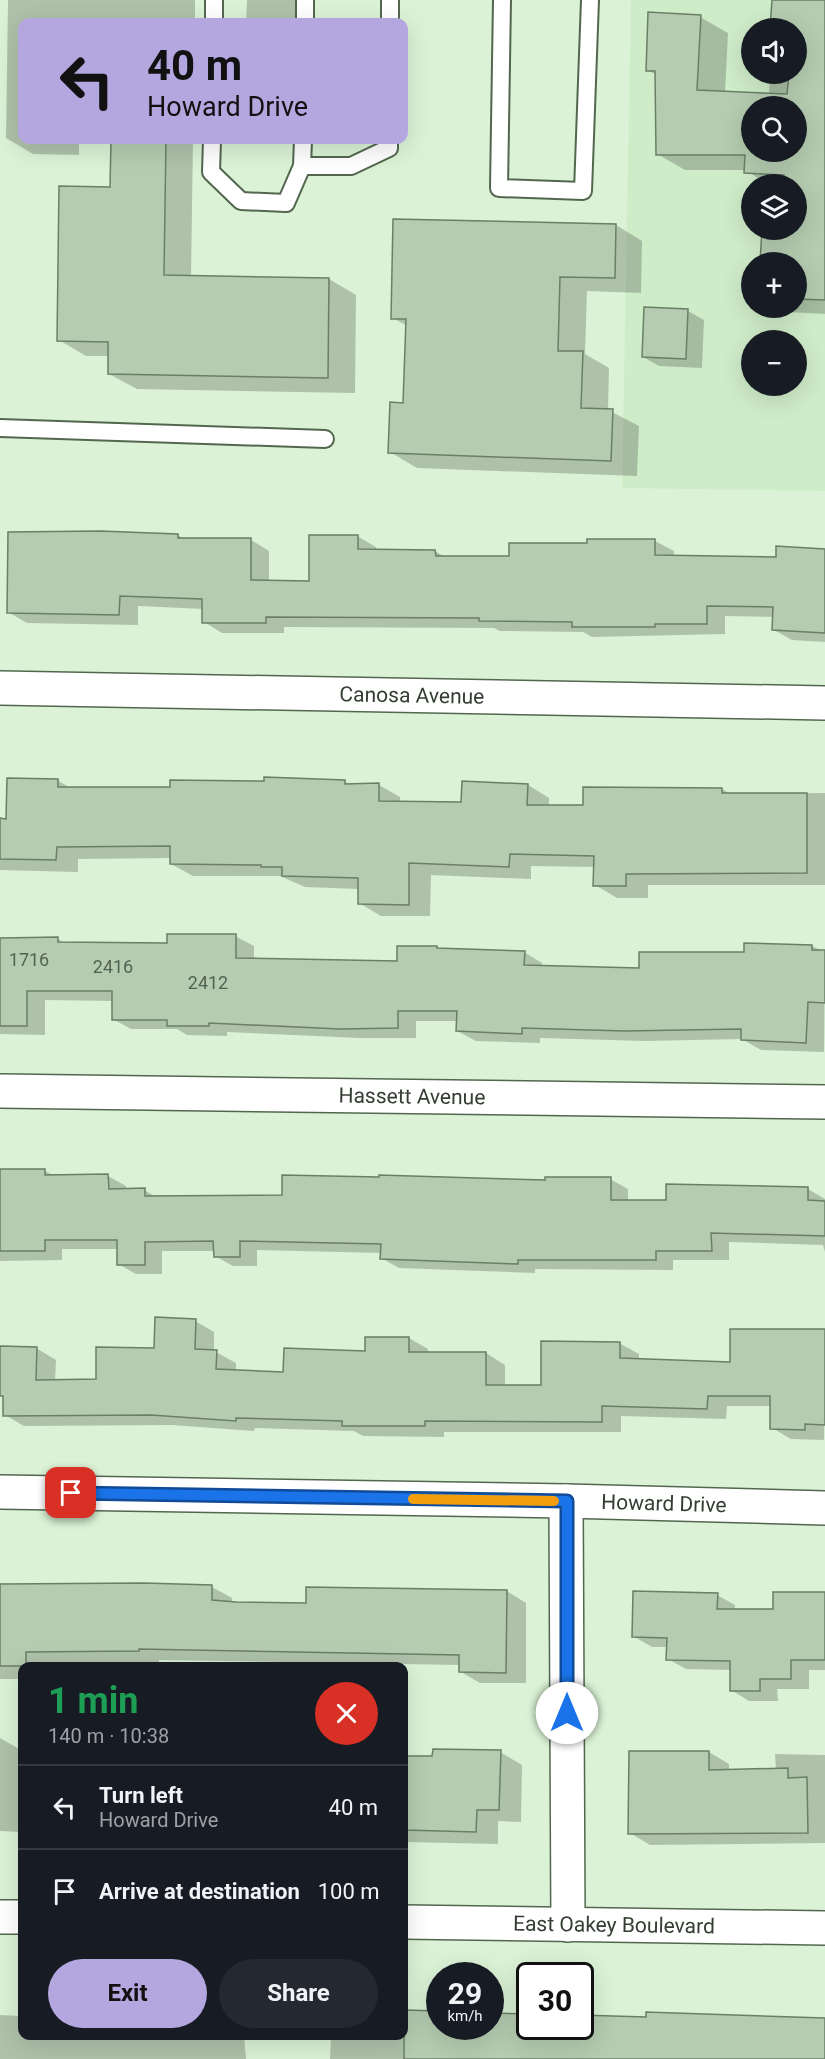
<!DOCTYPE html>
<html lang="en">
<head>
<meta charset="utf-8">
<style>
  :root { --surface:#171b24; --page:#242831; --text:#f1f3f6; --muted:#9ea1a6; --line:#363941; --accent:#b4a7e0 }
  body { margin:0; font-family:Roboto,sans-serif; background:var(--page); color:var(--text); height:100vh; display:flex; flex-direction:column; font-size:22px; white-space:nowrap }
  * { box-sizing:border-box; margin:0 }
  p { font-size:20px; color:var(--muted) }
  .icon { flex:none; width:33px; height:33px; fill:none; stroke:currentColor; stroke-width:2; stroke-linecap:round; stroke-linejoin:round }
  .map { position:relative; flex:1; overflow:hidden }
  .details { position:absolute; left:18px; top:1662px; width:390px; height:378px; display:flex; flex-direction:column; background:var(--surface); border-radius:12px; box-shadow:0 6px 24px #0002 }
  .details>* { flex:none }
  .guide { position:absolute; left:18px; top:18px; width:390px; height:126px; border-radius:12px; box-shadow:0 6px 24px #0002; background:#b4a7e0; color:#111; overflow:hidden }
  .controls { position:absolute; left:741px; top:18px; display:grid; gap:12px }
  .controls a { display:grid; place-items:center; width:66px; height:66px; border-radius:50%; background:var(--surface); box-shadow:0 6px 24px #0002; font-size:30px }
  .speed { position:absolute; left:426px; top:1962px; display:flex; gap:12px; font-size:30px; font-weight:700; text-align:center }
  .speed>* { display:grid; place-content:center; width:78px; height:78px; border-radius:50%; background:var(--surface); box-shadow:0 6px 24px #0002; line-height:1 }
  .speed small { font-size:15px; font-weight:400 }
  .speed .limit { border:3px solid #111; border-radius:9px; background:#fff; color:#111 }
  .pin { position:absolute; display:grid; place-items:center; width:51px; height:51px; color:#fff; margin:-26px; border-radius:12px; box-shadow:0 3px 9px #0006 }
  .me { position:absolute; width:66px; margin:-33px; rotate:0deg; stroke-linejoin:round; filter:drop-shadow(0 0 4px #0008) }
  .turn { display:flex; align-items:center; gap:21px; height:126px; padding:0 30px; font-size:27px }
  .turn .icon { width:78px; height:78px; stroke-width:2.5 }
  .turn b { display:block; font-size:42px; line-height:51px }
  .round { display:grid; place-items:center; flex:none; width:63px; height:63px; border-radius:32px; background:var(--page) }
  .overview { display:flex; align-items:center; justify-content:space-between; height:102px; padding:0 30px }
  h1 { font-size:36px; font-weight:700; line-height:45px; color:#1e9e55 }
  .action { display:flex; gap:12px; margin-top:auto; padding:12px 30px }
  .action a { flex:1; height:69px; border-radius:36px; background:var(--accent); color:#111; font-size:24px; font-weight:700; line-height:69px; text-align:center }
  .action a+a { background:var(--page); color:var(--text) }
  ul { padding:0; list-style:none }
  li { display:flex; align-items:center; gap:18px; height:84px; padding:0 30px; border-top:2px solid var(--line) }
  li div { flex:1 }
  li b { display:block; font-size:22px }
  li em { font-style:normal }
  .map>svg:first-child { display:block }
</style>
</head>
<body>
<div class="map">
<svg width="825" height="2059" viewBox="0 0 825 2059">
  <rect width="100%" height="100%" fill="#dbf2d6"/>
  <!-- built -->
  <path fill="#cfecc9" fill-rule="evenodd" d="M 631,0 L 825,0 L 825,491 L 622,488 ZM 752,28 L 796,28 L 796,74 L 752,74 ZM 752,106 L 796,106 L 796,152 L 752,152 ZM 752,184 L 796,184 L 796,230 L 752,230 ZM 752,262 L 796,262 L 796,308 L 752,308 ZM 752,340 L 796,340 L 796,386 L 752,386 Z"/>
  <!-- shadow -->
  <g fill="#0003" fill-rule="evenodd">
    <path d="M 8,0 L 195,0 L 195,22 L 22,22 L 22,140 L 79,140 L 79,155 L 33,154 L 6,138 Z"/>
    <path d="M 247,0 L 306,0 L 305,22 L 246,22 Z"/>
    <path d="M 773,0 L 825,0 L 825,314 L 788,312 L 780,308 L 796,308 L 796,262 L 762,262 L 763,230 L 796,230 L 796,184 L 766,184 L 746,170 L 685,170 L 657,154 L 657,75 L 647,70 L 700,17 L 728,33 L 725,93 L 769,95 L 770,74 L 796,74 L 796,28 L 772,28 ZM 752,106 L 796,106 L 796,152 L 752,152 Z"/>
    <path d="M 113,140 L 193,140 L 191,277 L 329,279 L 356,295 L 355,393 L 137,389 L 109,374 L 109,356 L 86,356 L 59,340 L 112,188 Z"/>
    <path d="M 616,225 L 642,241 L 641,293 L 587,291 L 585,354 L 609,368 L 608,410 L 639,426 L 637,476 L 417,468 L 390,452 L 404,405 L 407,326 L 393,318 Z"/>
    <path d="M 645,309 L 688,311 L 704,320 L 702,368 L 659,366 L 643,357 Z"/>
    <path d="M 178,535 L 186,540 L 251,540 L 269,551 L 269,581 L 311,582 L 357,536 L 376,547 L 376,551 L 435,551 L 445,557 L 511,557 L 588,545 L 655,541 L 674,551 L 674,557 L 777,559 L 825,550 L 825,642 L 792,640 L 774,630 L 774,617 L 725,616 L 725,634 L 592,637 L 583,632 L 500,631 L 494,628 L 284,627 L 284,633 L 222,633 L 204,622 L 204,609 L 138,606 L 138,625 L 27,623 L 8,612 Z"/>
    <path d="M 57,780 L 72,789 L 171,788 L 344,781 L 351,785 L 379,785 L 400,797 L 400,803 L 462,803 L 528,785 L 549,798 L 549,806 L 584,806 L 722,789 L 731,794 L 825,793 L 825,885 L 648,885 L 648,898 L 617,898 L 595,885 L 595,867 L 531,866 L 531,879 L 431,875 L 430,916 L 381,916 L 359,903 L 359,889 L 305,887 L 280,876 L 193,876 L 171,864 L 171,858 L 78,859 L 78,872 L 0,870 L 0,820 L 8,820 Z"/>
    <path d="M 235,936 L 254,946 L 254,960 L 398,962 L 437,947 L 441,950 L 524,952 L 542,963 L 542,967 L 641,969 L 812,946 L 825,952 L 824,1052 L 761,1050 L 742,1039 L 645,1041 L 540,1038 L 540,1043 L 476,1041 L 457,1031 L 458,1021 L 416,1021 L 416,1038 L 359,1038 L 227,1032 L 227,1036 L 187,1035 L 177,1029 L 131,1029 L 113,1019 L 113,1001 L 45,1000 L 45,1035 L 0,1034 L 0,940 L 58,939 L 66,944 L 168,944 Z"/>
    <path d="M 0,1171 L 45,1171 L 55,1176 L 108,1176 L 126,1186 L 126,1190 L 144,1190 L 158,1198 L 283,1196 L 610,1179 L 628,1189 L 628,1202 L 668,1202 L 808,1189 L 825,1199 L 825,1252 L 823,1245 L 729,1242 L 729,1260 L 673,1260 L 673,1270 L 535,1269 L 535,1273 L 399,1268 L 381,1258 L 382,1253 L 257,1250 L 257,1266 L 233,1266 L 215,1256 L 215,1251 L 162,1251 L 162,1274 L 136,1274 L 118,1264 L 118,1249 L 62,1249 L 62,1260 L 0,1261 Z"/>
    <path d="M 195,1321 L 214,1332 L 214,1351 L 236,1363 L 236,1372 L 284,1374 L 409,1338 L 428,1349 L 428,1354 L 486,1353 L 505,1365 L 505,1387 L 543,1387 L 619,1343 L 639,1354 L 639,1360 L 731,1363 L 825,1341 L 824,1440 L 791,1439 L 772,1428 L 772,1406 L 727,1406 L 726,1419 L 621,1416 L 621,1432 L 444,1432 L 444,1437 L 363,1436 L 354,1431 L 255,1428 L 254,1431 L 172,1425 L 24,1426 L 5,1415 L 36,1348 L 56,1360 L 55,1381 L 98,1381 L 155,1349 Z"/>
    <path d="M 0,1586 L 212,1587 L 232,1598 L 232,1603 L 307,1604 L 507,1591 L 526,1603 L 526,1683 L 480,1683 L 461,1672 L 461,1665 L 159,1660 L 159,1662 L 46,1662 L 46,1666 L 22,1666 L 22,1679 L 0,1679 Z"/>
    <path d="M 717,1595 L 735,1605 L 735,1611 L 775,1611 L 825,1602 L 825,1670 L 809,1670 L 809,1689 L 777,1689 L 778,1701 L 749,1701 L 731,1690 L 731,1670 L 686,1669 L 668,1659 L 668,1647 L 652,1647 L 633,1636 Z"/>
    <path d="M 0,1738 L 21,1750 L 22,1832 L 0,1831 Z"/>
    <path d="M 500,1752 L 522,1765 L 521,1822 L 498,1821 L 498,1844 L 404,1842 L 404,1757 Z"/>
    <path d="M 709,1752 L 729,1764 L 729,1771 L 776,1770 L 775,1754 L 825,1755 L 825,1843 L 650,1845 L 630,1833 Z"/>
    <path d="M 404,2012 L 440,2013 L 440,2026 L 580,2026 L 825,2020 L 825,2059 L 330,2059 L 331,2036 L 404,2036 Z"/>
    <path d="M 0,2015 L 22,2016 L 22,2036 L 244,2036 L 246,2059 L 0,2059 Z"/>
  </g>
  <!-- building -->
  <g fill="#b5ccb0" stroke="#6a7f66" stroke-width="1.5" fill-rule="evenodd">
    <path d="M 772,0 L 825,0 L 825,300 L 796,299 L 796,262 L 760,262 L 762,230 L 796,230 L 796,184 L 784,184 L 784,175 L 744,173 L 745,155 L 656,155 L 655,71 L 646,71 L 648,12 L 701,15 L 697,90 L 787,94 L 789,74 L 796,74 L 796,28 L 770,28 ZM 752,106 L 796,106 L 796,152 L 752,152 Z"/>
    <path d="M 111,140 L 166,140 L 164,275 L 329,278 L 328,378 L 108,374 L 108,342 L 57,341 L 59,186 L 110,187 Z"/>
    <path d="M 393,219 L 616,224 L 615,278 L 560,277 L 558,351 L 583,351 L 581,408 L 613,409 L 611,461 L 388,453 L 390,402 L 403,403 L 406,319 L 391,319 Z"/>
    <path d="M 644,307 L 688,309 L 686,359 L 642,357 Z"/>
    <path d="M 100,531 L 178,534 L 178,538 L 251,538 L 251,580 L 309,581 L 309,535 L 358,535 L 358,549 L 435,550 L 436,556 L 509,556 L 509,543 L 587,543 L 587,539 L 655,539 L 655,555 L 776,557 L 776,546 L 825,549 L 825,633 L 772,630 L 773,607 L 707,606 L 707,624 L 655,624 L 655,627 L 572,627 L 572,622 L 479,621 L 479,618 L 266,617 L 266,623 L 202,623 L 202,599 L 120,596 L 119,615 L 7,613 L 8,532 Z"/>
    <path d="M 264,777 L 345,780 L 345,784 L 379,783 L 379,801 L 461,802 L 462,781 L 528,784 L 527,805 L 583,805 L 583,787 L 722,788 L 722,793 L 807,793 L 807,873 L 626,874 L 626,886 L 593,886 L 594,856 L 510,854 L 509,867 L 409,863 L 409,905 L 358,904 L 358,878 L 282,876 L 282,867 L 261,867 L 261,865 L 170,864 L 170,846 L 57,847 L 56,860 L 0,859 L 0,818 L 6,819 L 7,778 L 58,779 L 58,787 L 170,787 L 170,780 L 264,781 Z"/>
    <path d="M 167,934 L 236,934 L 236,958 L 397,961 L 397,946 L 437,946 L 437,948 L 525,951 L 524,965 L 639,968 L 639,952 L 744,952 L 744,943 L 812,945 L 812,950 L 825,950 L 825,1003 L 808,1002 L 806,1043 L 741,1040 L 741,1029 L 625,1031 L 522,1028 L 522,1034 L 456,1031 L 457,1011 L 398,1011 L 398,1028 L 340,1029 L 209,1023 L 209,1026 L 167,1026 L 167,1020 L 112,1020 L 112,991 L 27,991 L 27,1026 L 0,1026 L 0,938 L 58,937 L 58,942 L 167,943 Z"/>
    <path d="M 0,1169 L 45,1169 L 45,1175 L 108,1174 L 109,1189 L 145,1188 L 145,1196 L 282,1195 L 282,1175 L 379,1177 L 379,1175 L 545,1180 L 545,1177 L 611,1177 L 611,1200 L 666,1200 L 666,1184 L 808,1187 L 808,1200 L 825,1201 L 825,1236 L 711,1233 L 712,1251 L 656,1251 L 656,1260 L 518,1260 L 518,1264 L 380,1259 L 381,1244 L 240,1241 L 240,1257 L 214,1257 L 213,1241 L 145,1242 L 145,1265 L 117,1265 L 117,1240 L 45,1240 L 45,1251 L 0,1251 Z"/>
    <path d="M 155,1317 L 196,1319 L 195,1349 L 217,1350 L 216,1369 L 283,1372 L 284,1348 L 365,1351 L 365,1337 L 409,1337 L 409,1352 L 486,1352 L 486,1385 L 541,1385 L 541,1341 L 620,1342 L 620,1358 L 730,1362 L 730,1329 L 825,1329 L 825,1425 L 805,1424 L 805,1430 L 770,1429 L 770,1396 L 708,1396 L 707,1409 L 602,1406 L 602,1422 L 425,1421 L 425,1426 L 342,1426 L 342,1421 L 236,1418 L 236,1421 L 151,1415 L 3,1416 L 3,1396 L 0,1396 L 0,1346 L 37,1347 L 36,1380 L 96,1379 L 96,1347 L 154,1348 Z"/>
    <path d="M 144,1583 L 212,1585 L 212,1600 L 236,1602 L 306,1603 L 306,1587 L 507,1590 L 506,1673 L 459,1672 L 459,1655 L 139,1649 L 139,1651 L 26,1652 L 26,1666 L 0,1666 L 0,1584 Z"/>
    <path d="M 633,1591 L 718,1593 L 717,1609 L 773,1609 L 773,1592 L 825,1592 L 825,1660 L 791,1660 L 791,1679 L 760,1679 L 760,1691 L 730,1691 L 730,1661 L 666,1660 L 667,1638 L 632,1637 Z"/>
    <path d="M 433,1749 L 501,1750 L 499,1810 L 477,1810 L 476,1832 L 404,1830 L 404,1756 L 432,1756 Z"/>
    <path d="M 629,1751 L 709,1751 L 709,1770 L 788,1768 L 788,1778 L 807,1777 L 808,1833 L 628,1834 Z"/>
    <path d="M 404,2010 L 440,2011 L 440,2026 L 490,2026 L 490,2013 L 530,2014 L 530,2026 L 580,2026 L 580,2015 L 646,2017 L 646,2012 L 825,2018 L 825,2059 L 404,2059 Z"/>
  </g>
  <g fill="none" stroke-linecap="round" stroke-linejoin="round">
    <!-- service casing -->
    <g stroke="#53674f" stroke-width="20">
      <g id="service">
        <path d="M 502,0 L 499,188 L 583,191 L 590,0"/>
        <path d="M 214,22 L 214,0"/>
        <path d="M 305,22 L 305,0"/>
        <path d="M 390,22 L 390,0"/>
        <path d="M 212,140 L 211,172 L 241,201 L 286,203 L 302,166 L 303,140"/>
        <path d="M 302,166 L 351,166 L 389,148 L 389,140"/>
        <path d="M 0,428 L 325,439"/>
      </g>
    </g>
    <!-- minor casing -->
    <g stroke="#53674f" stroke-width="36">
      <g id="minor">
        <path id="s1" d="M 0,688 L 825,703"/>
        <path id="s2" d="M 0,1091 L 825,1102"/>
        <path id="s3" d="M 0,1492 L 566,1501 L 825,1508"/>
        <path d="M 566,1501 L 568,1925"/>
      </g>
    </g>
    <!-- tertiary casing -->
    <g stroke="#53674f" stroke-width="36">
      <g id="tertiary">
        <path d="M 0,1917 L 22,1917"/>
        <path id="s4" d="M 404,1922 L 825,1928"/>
      </g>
    </g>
    <!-- service -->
    <use href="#service" stroke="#fff" stroke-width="16"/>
    <!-- minor -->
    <use href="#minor" stroke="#fff" stroke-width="33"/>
    <!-- tertiary -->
    <use href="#tertiary" stroke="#fff" stroke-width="33"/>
  </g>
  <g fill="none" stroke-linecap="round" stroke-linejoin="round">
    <!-- route casing -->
    <g stroke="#114b97" stroke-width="15">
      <path id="route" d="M 71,1493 L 567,1501 L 567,1713"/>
    </g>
    <!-- route -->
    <use href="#route" stroke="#1a73e8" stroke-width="10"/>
    <!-- slow -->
    <path stroke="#f59e0b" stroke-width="10" d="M 413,1499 L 554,1501"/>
  </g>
  <g text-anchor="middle" stroke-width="4.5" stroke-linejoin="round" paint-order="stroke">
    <!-- number labels -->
    <g font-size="18" fill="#546252">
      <text x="29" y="966">1716</text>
      <text x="113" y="973">2416</text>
      <text x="208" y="989">2412</text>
    </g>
    <!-- street labels -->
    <g font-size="21" fill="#343e33" stroke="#ebfee7">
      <text dy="7" stroke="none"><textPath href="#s1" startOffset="412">Canosa Avenue</textPath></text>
      <text dy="7" stroke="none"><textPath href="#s2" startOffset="412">Hassett Avenue</textPath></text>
      <text dy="7" stroke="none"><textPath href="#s3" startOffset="664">Howard Drive</textPath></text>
      <text dy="7" stroke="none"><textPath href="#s4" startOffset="210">East Oakey Boulevard</textPath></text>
    </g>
  </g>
</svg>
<div class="controls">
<a><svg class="icon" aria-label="sound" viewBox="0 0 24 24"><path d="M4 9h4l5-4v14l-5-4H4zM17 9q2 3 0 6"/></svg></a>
<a><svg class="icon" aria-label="search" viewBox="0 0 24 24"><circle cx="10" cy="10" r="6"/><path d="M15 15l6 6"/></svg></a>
<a><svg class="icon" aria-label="layers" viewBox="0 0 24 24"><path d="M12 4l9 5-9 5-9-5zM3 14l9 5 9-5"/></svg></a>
<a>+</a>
<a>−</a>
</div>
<div class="speed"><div>29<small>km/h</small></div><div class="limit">30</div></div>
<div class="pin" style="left:71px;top:1493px;background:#d93025"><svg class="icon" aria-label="arrive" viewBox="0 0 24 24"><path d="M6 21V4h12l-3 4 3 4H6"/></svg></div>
<svg class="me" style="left:567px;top:1713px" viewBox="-20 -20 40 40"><circle r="19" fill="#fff"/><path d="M0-13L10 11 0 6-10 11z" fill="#1a73e8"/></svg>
<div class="guide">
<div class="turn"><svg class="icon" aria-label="left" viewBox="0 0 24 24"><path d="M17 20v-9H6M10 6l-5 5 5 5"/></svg><div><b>40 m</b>Howard Drive</div></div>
</div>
<section class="details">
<div class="overview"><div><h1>1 min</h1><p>140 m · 10:38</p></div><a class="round" style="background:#d93025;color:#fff"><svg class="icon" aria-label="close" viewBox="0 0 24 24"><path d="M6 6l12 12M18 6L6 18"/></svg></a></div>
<ul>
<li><svg class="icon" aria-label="left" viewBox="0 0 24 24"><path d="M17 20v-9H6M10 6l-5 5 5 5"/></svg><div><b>Turn left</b><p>Howard Drive</p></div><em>40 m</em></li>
<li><svg class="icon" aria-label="arrive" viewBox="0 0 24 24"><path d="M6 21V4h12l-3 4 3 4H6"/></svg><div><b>Arrive at destination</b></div><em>100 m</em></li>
</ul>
<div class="action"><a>Exit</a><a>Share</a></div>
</section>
</div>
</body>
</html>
